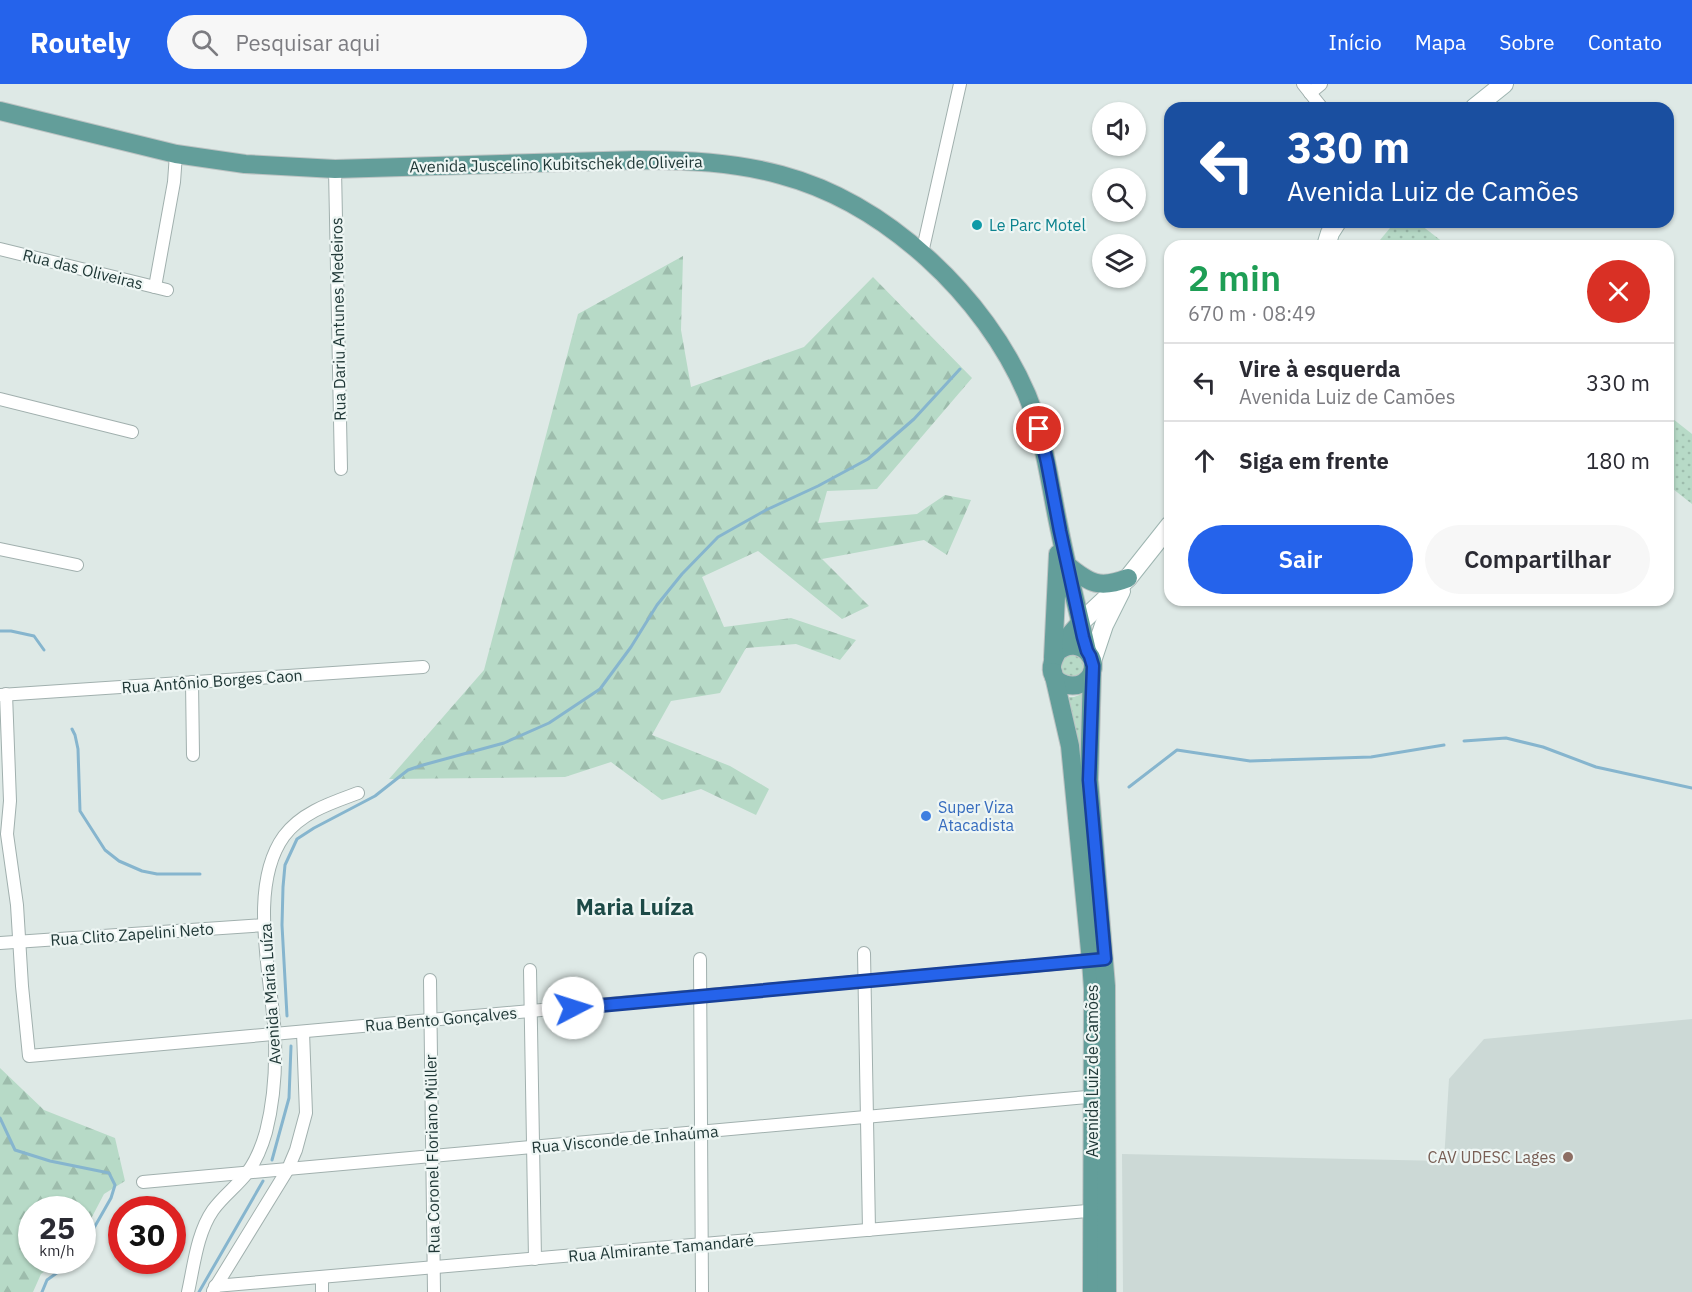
<!DOCTYPE html>
<html lang="pt">
<head>
<meta charset="utf-8">
<style>
  :root { --surface:#fff; --page:#f7f7f7; --text:#2b2b33; --muted:#7c7c81; --line:#e1e1e2; --accent:#2563eb }
  body { margin:0; font-family:"IBM Plex Sans",sans-serif; background:var(--page); color:var(--text); height:100vh; display:flex; flex-direction:column; font-size:22px; white-space:nowrap }
  * { box-sizing:border-box; margin:0 }
  p { font-size:20px; color:var(--muted) }
  .icon { flex:none; width:33px; height:33px; fill:none; stroke:currentColor; stroke-width:2; stroke-linecap:round; stroke-linejoin:round }
  .map { position:relative; flex:1; overflow:hidden }
  .drawer { position:absolute; left:1164px; top:156px; width:510px; height:366px; display:flex; flex-direction:column; background:var(--surface); border-radius:18px; box-shadow:0 2px 4px #0004 }
  .drawer>* { flex:none }
  .guide { position:absolute; left:1164px; top:18px; width:510px; height:126px; border-radius:18px; box-shadow:0 2px 4px #0004; background:#1a4fa0; color:#fff; overflow:hidden }
  .tools { position:absolute; left:1092px; top:18px; display:grid; gap:12px }
  .tools a { display:grid; place-items:center; width:54px; height:54px; border-radius:50%; background:var(--surface); box-shadow:0 2px 4px #0004; font-size:30px }
  .speed { position:absolute; left:18px; top:1112px; display:flex; gap:12px; font-size:30px; font-weight:700; text-align:center }
  .speed>* { display:grid; place-content:center; width:78px; height:78px; border-radius:50%; background:var(--surface); box-shadow:0 2px 4px #0004; line-height:1 }
  .speed small { font-size:15px; font-weight:400 }
  .speed .limit { border:9px solid #d22; background:#fff; color:#111 }
  .pin { position:absolute; display:grid; place-items:center; width:51px; height:51px; color:#fff; margin:-26px; border:3px solid #fff; border-radius:50%; box-shadow:0 2px 6px #0007 }
  .me { position:absolute; width:66px; margin:-33px; rotate:85deg; stroke-linejoin:round; filter:drop-shadow(0 0 4px #0008) }
  .turn { display:flex; align-items:center; gap:21px; height:126px; padding:0 24px; font-size:27px }
  .turn .icon { width:78px; height:78px; stroke-width:2.5 }
  .turn b { display:block; font-size:42px; line-height:51px }
  .round { display:grid; place-items:center; flex:none; width:63px; height:63px; border-radius:32px; background:var(--page) }
  .headline { display:flex; align-items:center; justify-content:space-between; height:102px; padding:0 24px }
  h1 { font-size:36px; font-weight:600; line-height:45px; color:#1e9e55 }
  .cta { display:flex; gap:12px; margin-top:auto; padding:12px 24px }
  .cta a { flex:1; height:69px; border-radius:36px; background:var(--accent); color:#fff; font-size:24px; font-weight:600; line-height:69px; text-align:center }
  .cta a+a { background:var(--page); color:var(--text) }
  ul { padding:0; list-style:none }
  li { display:flex; align-items:center; gap:18px; height:78px; padding:0 24px; border-top:2px solid var(--line) }
  li div { flex:1 }
  li b { display:block; font-size:22px }
  li em { font-style:normal }
  header { display:flex; align-items:center; gap:36px; box-sizing:border-box; height:84px; padding:0 30px; background:var(--accent); color:#fff }
  header strong { font-size:28px }
  nav { display:flex; gap:33px; margin-inline-start:auto; font-size:21px }
  .search { width:420px; height:54px; background:var(--page); display:flex; align-items:center; gap:15px; box-sizing:border-box; padding:0 21px; border-radius:33px; color:var(--muted); font-size:22px }
  .map>svg:first-child { display:block }
</style>
</head>
<body>
<header>
<strong>Routely</strong>
<div class="search"><svg class="icon" aria-label="search" viewBox="0 0 24 24"><circle cx="10" cy="10" r="6"/><path d="M15 15l6 6"/></svg>Pesquisar aqui</div>
<nav><a>Início</a><a>Mapa</a><a>Sobre</a><a>Contato</a></nav>
</header>
<div class="map">
<svg width="1692" height="1208" viewBox="0 0 1692 1208">
  <defs>
    <pattern id="grass-dots" width="8" height="8" patternUnits="userSpaceOnUse" patternTransform="scale(1.5)"><rect width="8" height="8" fill="#b7dac7"/><path d="M2 2h.1M6 6h.1" fill="none" stroke="#9dbcac" stroke-width="1.8" stroke-linecap="round"/></pattern>
    <pattern id="forest-firs" width="22" height="20" patternUnits="userSpaceOnUse" patternTransform="scale(1.5)"><rect width="22" height="20" fill="#b7dac7"/><path d="M5 1l3.5 6h-7zM16 11l3.5 6h-7z" fill="#9dbcac"/></pattern>
  </defs>
  <rect width="100%" height="100%" fill="#dee9e6"/>
  <!-- built -->
  <path fill="#ccd9d6" d="M 1692,935 L 1692,1208 L 1123,1208 L 1122,1070 L 1444,1077 L 1449,995 L 1484,955 Z"/>
  <!-- grass -->
  <g fill="url(#grass-dots)">
    <path d="M 1395,138 L 1417,138 L 1448,162 L 1375,162 Z"/>
    <path d="M 1668,331 L 1692,350 L 1692,420 L 1668,401 Z"/>
    <path d="M 1067,570 L 1077,571 C 1085,579 1085,587 1076,594 L 1063,593 L 1059,576 Z"/>
    <path d="M 1082,610 L 1083,693 L 1064,613 L 1074,613 Z"/>
  </g>
  <!-- forest -->
  <g fill="url(#forest-firs)">
    <path d="M 683,172 L 681,246 L 691,303 L 804,263 L 873,193 L 972,294 L 877,405 L 827,407 L 818,439 L 917,430 L 945,411 L 971,416 L 947,471 L 924,456 L 822,475 L 869,522 L 842,535 L 758,467 L 702,493 L 724,543 L 791,534 L 856,556 L 840,576 L 796,560 L 746,564 L 720,609 L 671,617 L 652,651 L 730,682 L 769,705 L 756,731 L 701,705 L 662,716 L 611,678 L 565,693 L 389,695 L 484,586 L 578,230 Z"/>
    <path d="M 0,984 L 44,1026 L 115,1054 L 125,1097 L 104,1110 L 83,1150 L 82,1125 L 32,1125 L 32,1176 L 61,1176 L 41,1190 L 33,1208 L 0,1208 Z"/>
  </g>
  <g fill="none" stroke-linecap="round" stroke-linejoin="round">
    <!-- stream -->
    <g stroke="#86b5ce" stroke-width="3">
      <path d="M 0,547 L 11,547 L 34,552 L 44,566"/>
      <path d="M 72,645 L 75,651 L 78,665 L 80,727 L 105,766 L 119,777 L 142,787 L 157,790 L 200,790"/>
      <path d="M 1464,657 L 1506,654 L 1543,663 L 1596,683 L 1692,704"/>
      <path d="M 1129,703 L 1177,666 L 1250,677 L 1371,673 L 1444,661"/>
      <path d="M 287,932 L 282,841 L 283,803 L 285,781 L 297,755 L 314,744 L 375,712 L 408,686 L 423,681 L 504,659 L 549,639 L 600,605 L 631,563 L 657,521 L 682,490 L 718,453 L 766,426 L 818,402 L 868,375 L 914,335 L 960,285"/>
      <path d="M 0,1034 L 15,1066 L 50,1077 L 109,1089 L 115,1101 L 111,1114 L 82,1165"/>
      <path d="M 272,1076 L 289,1014 L 291,962"/>
      <path d="M 42,1208 L 47,1196 L 75,1176"/>
      <path d="M 199,1208 L 263,1097"/>
    </g>
    <!-- minor casing -->
    <g stroke="#a1b0ae" stroke-width="14">
      <g id="minor">
        <path d="M 1303,0 L 1322,24"/>
        <path d="M 1310,9 L 1321,0"/>
        <path d="M 335,85 L 341,385"/>
        <path d="M 0,165 L 167,206"/>
        <path d="M 922,169 L 960,0"/>
        <path d="M 155,203 L 174,98 L 176,70"/>
        <path d="M 0,315 L 132,348"/>
        <path d="M 0,465 L 77,481"/>
        <path d="M 192,598 L 193,671"/>
        <path d="M 6,610 L 10,717 L 7,750 L 17,821 L 22,902 L 29,972 L 1098,876"/>
        <path d="M 0,611 L 423,583"/>
        <path d="M 0,859 L 265,841"/>
        <path d="M 864,869 L 869,1146"/>
        <path d="M 700,875 L 702,1208"/>
        <path d="M 530,886 L 535,1175"/>
        <path d="M 430,896 L 434,1208"/>
        <path d="M 143,1098 L 1098,1012"/>
        <path d="M 215,1202 L 1099,1126"/>
        <path d="M 213,1207 L 288,1085 L 296,1066 L 306,1029 L 303,948"/>
        <path d="M 188,1208 C 194,1181 197,1149 213,1126 C 223,1112 237,1102 247,1089 C 256,1077 262,1062 266,1048 C 274,1017 276,985 275,953 C 272,894 247,803 284,752 C 302,728 331,719 358,709"/>
        <path d="M 322,1208 L 322,1193"/>
      </g>
    </g>
    <!-- secondary casing -->
    <g stroke="#9eb5b1" stroke-width="20">
      <g id="secondary">
        <path d="M 1474,24 L 1504,0"/>
        <path d="M 1326,162 L 1330,149 L 1337,138"/>
        <path d="M 1080,539 L 1128,494 L 1170,441"/>
        <path d="M 1092,577 L 1104,541 L 1121,507"/>
      </g>
    </g>
    <!-- primary casing -->
    <g stroke="#bcc3c3" stroke-width="20">
      <g id="primary">
        <path d="M 0,27 L 176,70 L 245,80 L 335,85 L 638,76 C 686,76 734,78 781,91 C 886,119 985,212 1027,311 C 1045,355 1050,402 1060,448 C 1068,488 1078,527 1087,567"/>
        <path d="M 1067,481 C 1090,500 1100,505 1128,494"/>
        <path d="M 1056,569 C 1081,546 1108,583 1083,599 C 1077,602 1070,602 1064,600 C 1033,588 1069,552 1080,539"/>
        <path d="M 1053,574 L 1058,470"/>
        <path d="M 1053,588 L 1070,662 L 1091,877 L 1093,905 L 1092,1208"/>
        <path d="M 1092,588 L 1089,696 L 1106,902 L 1107,1208"/>
      </g>
    </g>
    <!-- minor -->
    <use href="#minor" stroke="#fff" stroke-width="12"/>
    <!-- secondary -->
    <use href="#secondary" stroke="#fff" stroke-width="18"/>
    <!-- primary -->
    <use href="#primary" stroke="#639e9a" stroke-width="18"/>
  </g>
  <g fill="none" stroke-linecap="round" stroke-linejoin="round">
    <!-- route casing -->
    <g stroke="#184099" stroke-width="15">
      <path id="route" d="M 573,924 L 1105,875 L 1089,696 L 1093,582 L 1090,572 L 1087,567 L 1083,553 L 1060,447 L 1047,378 L 1039,345"/>
    </g>
    <!-- route -->
    <use href="#route" stroke="#2563eb" stroke-width="10"/>
  </g>
  <!-- markers -->
  <circle fill="#0f9aa8" stroke="#eef6f4" stroke-width="2" cx="977" cy="141" r="6"/>
  <circle fill="#3f7fe0" stroke="#eef6f4" stroke-width="2" cx="926" cy="732" r="6"/>
  <circle fill="#8d6e63" stroke="#eef6f4" stroke-width="2" cx="1568" cy="1073" r="6"/>
  <g text-anchor="middle" stroke-width="4.5" stroke-linejoin="round" paint-order="stroke">
    <!-- street labels -->
    <g font-size="16" fill="#203837" stroke="#eef6f4">
      <text transform="translate(556 80) rotate(-1)" y="6">Avenida Juscelino Kubitschek de Oliveira</text>
      <text transform="translate(83 185) rotate(14)" y="6">Rua das Oliveiras</text>
      <text transform="translate(338 235) rotate(-91)" y="6">Rua Dariu Antunes Medeiros</text>
      <text transform="translate(212 597) rotate(-4)" y="6">Rua Antônio Borges Caon</text>
      <text transform="translate(132 850) rotate(-4)" y="6">Rua Clito Zapelini Neto</text>
      <text transform="translate(270 910) rotate(-94)" y="6">Avenida Maria Luíza</text>
      <text transform="translate(441 935) rotate(-5)" y="6">Rua Bento Gonçalves</text>
      <text transform="translate(1092 987) rotate(-90)" y="6">Avenida Luiz de Camões</text>
      <text transform="translate(625 1055) rotate(-5)" y="6">Rua Visconde de Inhaúma</text>
      <text transform="translate(432 1070) rotate(-91)" y="6">Rua Coronel Floriano Müller</text>
      <text transform="translate(661 1164) rotate(-5)" y="6">Rua Almirante Tamandaré</text>
    </g>
    <!-- culture labels -->
    <g font-size="16" fill="#0d838f" stroke="#eef6f4" text-anchor="start">
      <text x="989" y="147">Le Parc Motel</text>
    </g>
    <!-- shop labels -->
    <g font-size="16" fill="#366cbe" stroke="#eef6f4" text-anchor="start">
      <text x="938" y="729">Super Viza<tspan x="938" dy="18">Atacadista</tspan></text>
    </g>
    <!-- education labels -->
    <g font-size="16" fill="#785e54" stroke="#eef6f4" text-anchor="end">
      <text x="1556" y="1079">CAV UDESC Lages</text>
    </g>
    <!-- district labels -->
    <g font-size="22" font-weight="bold" fill="#1d4a47" stroke="#eef6f4">
      <text x="635" y="831">Maria Luíza</text>
    </g>
  </g>
</svg>
<div class="tools">
<a><svg class="icon" aria-label="sound" viewBox="0 0 24 24"><path d="M4 9h4l5-4v14l-5-4H4zM17 9q2 3 0 6"/></svg></a>
<a><svg class="icon" aria-label="search" viewBox="0 0 24 24"><circle cx="10" cy="10" r="6"/><path d="M15 15l6 6"/></svg></a>
<a><svg class="icon" aria-label="layers" viewBox="0 0 24 24"><path d="M12 4l9 5-9 5-9-5zM3 14l9 5 9-5"/></svg></a>
</div>
<div class="speed"><div>25<small>km/h</small></div><div class="limit">30</div></div>
<div class="pin" style="left:1039px;top:345px;background:#d93025"><svg class="icon" aria-label="arrive" viewBox="0 0 24 24"><path d="M6 21V4h12l-3 4 3 4H6"/></svg></div>
<svg class="me" style="left:573px;top:924px" viewBox="-20 -20 40 40"><circle r="19" fill="#fff"/><path d="M0-13L10 11 0 6-10 11z" fill="#2563eb"/></svg>
<div class="guide">
<div class="turn"><svg class="icon" aria-label="left" viewBox="0 0 24 24"><path d="M17 20v-9H6M10 6l-5 5 5 5"/></svg><div><b>330 m</b>Avenida Luiz de Camões</div></div>
</div>
<section class="drawer">
<div class="headline"><div><h1>2 min</h1><p>670 m · 08:49</p></div><a class="round" style="background:#d93025;color:#fff"><svg class="icon" aria-label="close" viewBox="0 0 24 24"><path d="M6 6l12 12M18 6L6 18"/></svg></a></div>
<ul>
<li><svg class="icon" aria-label="left" viewBox="0 0 24 24"><path d="M17 20v-9H6M10 6l-5 5 5 5"/></svg><div><b>Vire à esquerda</b><p>Avenida Luiz de Camões</p></div><em>330 m</em></li>
<li><svg class="icon" aria-label="ahead" viewBox="0 0 24 24"><path d="M12 20V5M6 11l6-6 6 6"/></svg><div><b>Siga em frente</b></div><em>180 m</em></li>
</ul>
<div class="cta"><a>Sair</a><a>Compartilhar</a></div>
</section>
</div>
</body>
</html>
